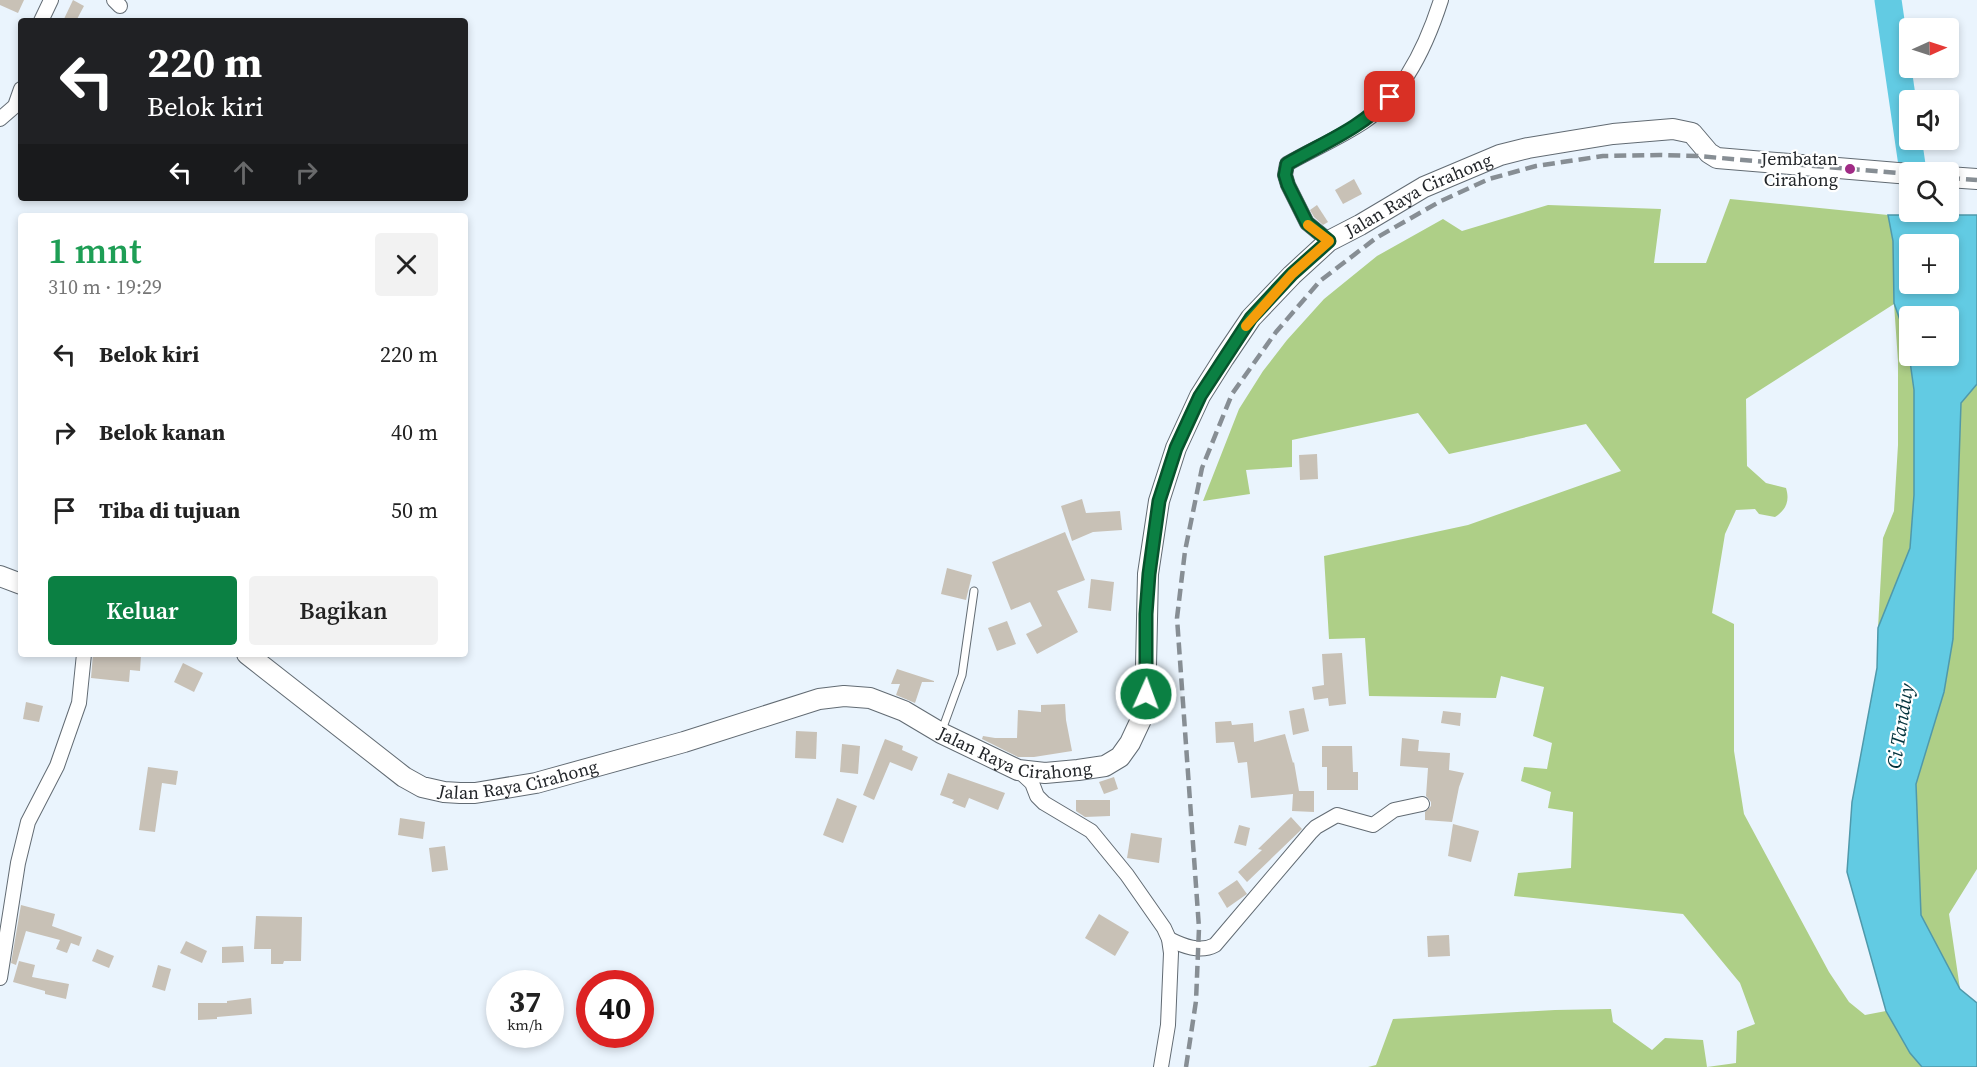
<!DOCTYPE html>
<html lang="id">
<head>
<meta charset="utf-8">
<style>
  :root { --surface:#fff; --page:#f2f2f2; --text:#222; --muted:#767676; --accent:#0b8043 }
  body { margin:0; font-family:"Source Serif 4",serif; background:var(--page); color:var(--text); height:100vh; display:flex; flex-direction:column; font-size:22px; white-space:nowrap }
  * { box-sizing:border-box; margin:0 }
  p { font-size:20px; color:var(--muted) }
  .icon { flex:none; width:33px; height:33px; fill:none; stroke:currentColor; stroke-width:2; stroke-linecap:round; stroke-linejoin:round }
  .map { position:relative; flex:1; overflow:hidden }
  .drawer { position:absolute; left:18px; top:213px; width:450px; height:444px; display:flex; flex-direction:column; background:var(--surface); border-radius:6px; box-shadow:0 3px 9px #0003 }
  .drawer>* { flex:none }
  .hud { position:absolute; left:18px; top:18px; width:450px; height:183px; border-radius:6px; box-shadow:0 3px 9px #0003; background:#202124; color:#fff; overflow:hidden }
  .needle { width:39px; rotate:87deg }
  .tools { position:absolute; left:1899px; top:18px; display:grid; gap:12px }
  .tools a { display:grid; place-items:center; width:60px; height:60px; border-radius:6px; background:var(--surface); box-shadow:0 3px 9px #0003; font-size:30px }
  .speed { position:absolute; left:486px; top:970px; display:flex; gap:12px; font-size:30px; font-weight:700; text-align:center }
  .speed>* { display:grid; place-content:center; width:78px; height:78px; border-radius:50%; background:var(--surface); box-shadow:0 3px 9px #0003; line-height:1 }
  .speed small { font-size:15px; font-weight:400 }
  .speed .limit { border:9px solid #d22; background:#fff; color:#111 }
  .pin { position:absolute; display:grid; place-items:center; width:51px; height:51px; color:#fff; margin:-26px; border-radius:12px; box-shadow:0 3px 9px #0006 }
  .me { position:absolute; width:66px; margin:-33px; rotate:2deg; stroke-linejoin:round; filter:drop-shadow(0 0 4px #0008) }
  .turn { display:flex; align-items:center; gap:21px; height:126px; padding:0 30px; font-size:27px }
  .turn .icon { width:78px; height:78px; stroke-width:2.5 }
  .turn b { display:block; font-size:42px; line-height:51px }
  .lanes { display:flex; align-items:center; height:57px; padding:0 30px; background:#0003; justify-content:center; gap:30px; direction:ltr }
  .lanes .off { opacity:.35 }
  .round { display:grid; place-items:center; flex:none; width:63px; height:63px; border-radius:6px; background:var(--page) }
  .overview { display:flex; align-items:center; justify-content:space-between; height:102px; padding:0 30px }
  h1 { font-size:36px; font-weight:600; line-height:45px; color:#1e9e55 }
  .primary-button { display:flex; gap:12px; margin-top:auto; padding:12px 30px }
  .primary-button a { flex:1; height:69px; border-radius:6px; background:var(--accent); color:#fff; font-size:24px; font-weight:600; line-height:69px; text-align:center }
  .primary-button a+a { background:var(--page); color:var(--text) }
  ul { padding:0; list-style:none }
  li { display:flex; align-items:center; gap:18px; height:78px; padding:0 30px }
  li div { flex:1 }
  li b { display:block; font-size:22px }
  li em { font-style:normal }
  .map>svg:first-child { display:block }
</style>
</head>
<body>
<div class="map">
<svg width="1977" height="1067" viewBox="0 0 1977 1067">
  <rect width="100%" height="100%" fill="#eaf4fd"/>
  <!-- forest -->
  <g fill="#aecf87">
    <path d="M 1730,199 L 1888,215 L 1893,241 L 1894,303 L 1907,340 L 1914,390 L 1914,495 L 1910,548 L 1878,628 L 1883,538 L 1894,511 L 1898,445 L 1898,361 L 1894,304 L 1746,399 L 1747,466 L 1766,483 L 1786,488 C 1790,501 1786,510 1775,517 L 1759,514 L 1755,509 L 1736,510 L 1725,534 L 1712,613 L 1734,624 L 1734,751 L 1744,814 L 1829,972 L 1849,1002 L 1865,1015 L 1886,1011 L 1910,1053 L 1922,1067 L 1368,1067 L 1376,1065 L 1393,1019 L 1555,1010 L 1611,1009 L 1613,1022 L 1652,1050 L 1665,1038 L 1703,1040 L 1707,1067 L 1736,1063 L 1737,1031 L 1755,1024 L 1740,983 L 1683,914 L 1514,896 L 1518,873 L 1571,868 L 1573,812 L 1548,808 L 1551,792 L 1521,781 L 1524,767 L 1547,769 L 1552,743 L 1533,736 L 1544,687 L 1501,676 L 1496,698 L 1369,696 L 1365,638 L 1329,639 L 1324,556 L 1468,525 L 1621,471 L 1586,424 L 1449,454 L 1418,413 L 1292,440 L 1292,467 L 1246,470 L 1250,494 L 1203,501 L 1239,409 L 1263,371 L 1287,340 L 1324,299 L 1377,256 L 1443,219 L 1462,231 L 1548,205 L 1661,209 L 1654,263 L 1706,263 Z"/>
    <path d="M 1977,384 L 1977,869 L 1949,914 L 1960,989 L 1921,915 L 1916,784 L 1944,692 L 1953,639 L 1961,403 Z"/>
  </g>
  <!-- water -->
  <path fill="#62cbe3" stroke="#4f99ab" stroke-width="1.5" fill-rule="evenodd" d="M 1888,215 L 1977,215 L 1977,384 L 1961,403 L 1953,639 L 1944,692 L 1916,784 L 1921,915 L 1960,989 L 1977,1003 L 1977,1067 L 1922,1067 L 1910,1053 L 1886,1011 L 1847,872 L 1852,802 L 1877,668 L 1878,628 L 1910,548 L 1914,495 L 1914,390 L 1907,340 L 1894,303 L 1893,241 ZM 1910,244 L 1948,244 L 1948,284 L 1910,284 ZM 1910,316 L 1948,316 L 1948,356 L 1910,356 Z"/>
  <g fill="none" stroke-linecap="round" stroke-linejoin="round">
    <!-- river -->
    <g stroke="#62cbe3" stroke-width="27">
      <path d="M 1888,0 L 1913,172"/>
      <path d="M 1919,212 L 1925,244"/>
    </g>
  </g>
  <!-- building -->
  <g fill="#c8c1b6">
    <path d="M 0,0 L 24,0 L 18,13 L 0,5 Z"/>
    <path d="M 73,0 L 84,6 L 76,21 L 63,21 Z"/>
    <path d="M 1354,179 L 1362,194 L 1343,204 L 1335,190 Z"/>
    <path d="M 1317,205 L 1328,222 L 1323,225 L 1314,217 L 1310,210 Z"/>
    <path d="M 1317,454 L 1318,479 L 1300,480 L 1299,455 Z"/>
    <path d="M 1082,499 L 1086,513 L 1120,511 L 1122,530 L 1093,532 L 1072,541 L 1061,506 Z"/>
    <path d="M 1065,532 L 1085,580 L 1057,591 L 1078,632 L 1037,654 L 1026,634 L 1042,626 L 1030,602 L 1011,610 L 992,562 Z"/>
    <path d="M 947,568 L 972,575 L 966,600 L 941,594 Z"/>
    <path d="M 1091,579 L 1114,582 L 1111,611 L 1088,608 Z"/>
    <path d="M 1007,621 L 1016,644 L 997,651 L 988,628 Z"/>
    <path d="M 1342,653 L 1346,704 L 1329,706 L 1328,698 L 1314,700 L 1312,687 L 1324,685 L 1322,654 Z"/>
    <path d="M 93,654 L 141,655 L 140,671 L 130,670 L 129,682 L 91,678 Z"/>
    <path d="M 183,663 L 203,673 L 194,692 L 174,682 Z"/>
    <path d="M 897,669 L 934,681 L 934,682 L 922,682 L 915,703 L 896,695 L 900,684 L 891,684 Z"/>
    <path d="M 26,702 L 43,706 L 39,722 L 23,719 Z"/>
    <path d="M 1065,704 L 1066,720 L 1072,751 L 1034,757 L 1018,757 L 982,739 L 983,736 L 995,738 L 1017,738 L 1018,710 L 1041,712 L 1041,705 Z"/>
    <path d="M 1304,708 L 1309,731 L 1293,735 L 1289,711 Z"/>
    <path d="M 1443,711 L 1461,713 L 1460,726 L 1441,723 Z"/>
    <path d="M 1231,721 L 1232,725 L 1253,723 L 1254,742 L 1285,734 L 1293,763 L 1294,762 L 1299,791 L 1314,791 L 1314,812 L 1292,811 L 1293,794 L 1251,798 L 1247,762 L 1238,763 L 1234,742 L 1216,743 L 1215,722 Z"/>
    <path d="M 796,731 L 817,732 L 816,759 L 795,758 Z"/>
    <path d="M 1402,738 L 1419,740 L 1418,751 L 1450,753 L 1449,770 L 1464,773 L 1459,787 L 1452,822 L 1425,820 L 1425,812 L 1431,806 L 1431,802 L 1426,796 L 1428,768 L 1400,766 Z"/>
    <path d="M 885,739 L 903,746 L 902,750 L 918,757 L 912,771 L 890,762 L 874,800 L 863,795 Z"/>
    <path d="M 842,744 L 860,746 L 858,774 L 840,772 Z"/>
    <path d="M 1322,746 L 1352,746 L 1353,772 L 1358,772 L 1358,790 L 1327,790 L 1327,767 L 1322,767 Z"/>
    <path d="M 148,767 L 178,771 L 176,785 L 162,783 L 155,832 L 139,830 Z"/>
    <path d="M 948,773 L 1005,793 L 998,810 L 969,798 L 965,808 L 952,803 L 954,800 L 940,795 Z"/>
    <path d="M 1114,777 L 1118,789 L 1104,794 L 1099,782 Z"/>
    <path d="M 837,798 L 857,806 L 843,843 L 823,835 Z"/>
    <path d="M 1076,800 L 1110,800 L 1110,816 L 1085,817 L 1076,811 Z"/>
    <path d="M 1291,817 L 1302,829 L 1247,882 L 1238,872 L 1262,850 L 1258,849 Z"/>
    <path d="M 400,818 L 425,822 L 423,839 L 398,835 Z"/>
    <path d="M 1453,824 L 1479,831 L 1471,862 L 1448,856 Z"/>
    <path d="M 1239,825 L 1250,828 L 1246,846 L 1234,843 Z"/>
    <path d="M 1131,833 L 1162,838 L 1159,863 L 1127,858 Z"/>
    <path d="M 445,846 L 448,870 L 432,872 L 429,848 Z"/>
    <path d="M 1237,880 L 1247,894 L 1227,908 L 1218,893 Z"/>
    <path d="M 21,905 L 55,914 L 52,926 L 82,937 L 79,946 L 71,943 L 67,953 L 56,949 L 60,940 L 26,931 L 16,965 L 11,963 Z"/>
    <path d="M 1099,914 L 1129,932 L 1115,956 L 1085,938 Z"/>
    <path d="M 256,916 L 302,917 L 301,961 L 284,961 L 283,964 L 271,964 L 271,949 L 254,949 Z"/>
    <path d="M 1449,935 L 1450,956 L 1428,957 L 1427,936 Z"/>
    <path d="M 186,941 L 207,951 L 202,963 L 180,953 Z"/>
    <path d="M 243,946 L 244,962 L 222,963 L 222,947 Z"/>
    <path d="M 97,949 L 114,956 L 109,968 L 92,961 Z"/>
    <path d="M 19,961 L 35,965 L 32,977 L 69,984 L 66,999 L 45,994 L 45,991 L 13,982 Z"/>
    <path d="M 158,965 L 171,969 L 165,991 L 152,987 Z"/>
    <path d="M 251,998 L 252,1014 L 217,1017 L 217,1019 L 198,1020 L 198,1003 L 227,1003 L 227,1001 Z"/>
  </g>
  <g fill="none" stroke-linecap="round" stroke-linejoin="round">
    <!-- lane casing -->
    <g stroke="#626b73" stroke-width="9">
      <path id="lane" d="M 942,730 L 962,675 L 974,591"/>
    </g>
    <!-- street casing -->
    <g stroke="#626b73" stroke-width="16">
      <g id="street">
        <path d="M 114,0 L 120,6"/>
        <path d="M 41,21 L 51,0"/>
        <path d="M 0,119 L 15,106 L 21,89"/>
        <path d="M 1329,241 L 1307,223 L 1288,185 L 1285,175 L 1287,164 C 1313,149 1340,138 1365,121 C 1404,94 1427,44 1441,0"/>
        <path d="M 1018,770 L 1032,783 L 1037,796 L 1044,803 L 1091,831 L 1127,875 L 1164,928 L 1169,939 L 1171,953 L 1168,1025 L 1161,1067"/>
        <path d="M 1169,939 C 1183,946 1200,953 1215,945 L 1311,832 L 1316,827 L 1337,815 L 1373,825 L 1394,810 L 1422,804"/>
        <path d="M 0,978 L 18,863 L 28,822 L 57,766 L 79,703 L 84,654"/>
      </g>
    </g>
    <!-- secondary casing -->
    <g stroke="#626b73" stroke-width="22">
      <g id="secondary">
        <path d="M 1948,177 L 1977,179"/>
        <path d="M 0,576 L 21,584"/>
        <path id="s1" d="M 247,654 L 404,777 L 422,787 L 444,792 L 460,793 L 475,793 L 536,783 L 684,742 L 819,699 L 844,696 L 870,698 L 904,711 L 941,733 L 1018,770 L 1045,773 L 1078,770 L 1105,766 L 1120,757 L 1130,743 L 1145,711 L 1148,574 L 1159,501 L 1176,448 L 1200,396 L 1224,358 L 1251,318 L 1292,275 L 1329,241 L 1360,225 L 1424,187 L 1500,155 L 1528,148 L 1613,134 L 1673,129 L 1692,133 L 1709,153 L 1717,158 L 1910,174"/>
      </g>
    </g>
    <!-- lane -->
    <use href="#lane" stroke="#fff" stroke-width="7"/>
    <!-- street -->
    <use href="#street" stroke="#fff" stroke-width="14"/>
    <!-- secondary -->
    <use href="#secondary" stroke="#fff" stroke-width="20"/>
    <!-- rail -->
    <g stroke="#878e94" stroke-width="4.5" stroke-dasharray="12 6" stroke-linecap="butt">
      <path d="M 1948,178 L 1977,180"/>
      <path d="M 1186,1067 L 1196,1001 L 1199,928 L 1177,618 L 1185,551 L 1202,468 L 1232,394 L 1276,332 L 1320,281 L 1376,238 L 1439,202 L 1489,179 L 1536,166 L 1603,156 L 1660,155 L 1697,156 L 1910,174"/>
    </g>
  </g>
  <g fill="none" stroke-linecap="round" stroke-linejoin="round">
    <!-- route casing -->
    <g stroke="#07532c" stroke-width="15">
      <path id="route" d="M 1146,694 L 1146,614 L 1149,574 L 1159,501 L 1176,448 L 1200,396 L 1251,318 L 1292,274 L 1329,241 L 1307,223 L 1288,185 L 1285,175 L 1287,164 C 1325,142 1360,129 1390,97"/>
    </g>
    <!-- route -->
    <use href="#route" stroke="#0b8043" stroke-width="10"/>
    <!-- slow -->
    <path stroke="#f59e0b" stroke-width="10" d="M 1246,326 L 1292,274 L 1329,241 L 1308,225"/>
  </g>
  <!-- markers -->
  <circle fill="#a02b85" stroke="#fff" stroke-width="2" cx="1850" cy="169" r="6"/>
  <g text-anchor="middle" stroke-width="4.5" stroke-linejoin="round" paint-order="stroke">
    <!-- poi labels -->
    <g font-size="18" fill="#222529" stroke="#fff" text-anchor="end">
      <text x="1838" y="165">Jembatan<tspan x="1838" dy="21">Cirahong</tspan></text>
    </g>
    <!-- street labels -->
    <g font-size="18" fill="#222529" stroke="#fff">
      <text dy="6" stroke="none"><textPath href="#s1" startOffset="1632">Jalan Raya Cirahong</textPath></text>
      <text dy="6" stroke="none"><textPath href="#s1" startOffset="840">Jalan Raya Cirahong</textPath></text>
      <text dy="6" stroke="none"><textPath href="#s1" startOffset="318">Jalan Raya Cirahong</textPath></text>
    </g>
    <!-- water labels -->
    <g font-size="20" font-style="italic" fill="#00313b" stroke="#fff">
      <text transform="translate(1900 726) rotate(-81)" y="7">Ci Tanduy</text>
    </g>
  </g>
</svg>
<div class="tools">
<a><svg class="needle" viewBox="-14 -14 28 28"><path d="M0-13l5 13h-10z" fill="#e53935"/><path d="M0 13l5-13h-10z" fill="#767676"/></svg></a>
<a><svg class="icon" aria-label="sound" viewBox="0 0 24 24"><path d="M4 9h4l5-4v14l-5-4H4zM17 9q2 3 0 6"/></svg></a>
<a><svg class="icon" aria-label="search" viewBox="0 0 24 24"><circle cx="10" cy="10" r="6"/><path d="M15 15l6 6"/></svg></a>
<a>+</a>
<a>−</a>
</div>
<div class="speed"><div>37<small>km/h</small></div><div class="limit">40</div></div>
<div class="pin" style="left:1390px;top:97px;background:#d93025"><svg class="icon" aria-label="arrive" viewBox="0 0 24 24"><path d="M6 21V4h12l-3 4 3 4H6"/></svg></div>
<svg class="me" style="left:1146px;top:694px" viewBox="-20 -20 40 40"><circle r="17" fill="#0b8043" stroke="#fff" stroke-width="3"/><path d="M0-11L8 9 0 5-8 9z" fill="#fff"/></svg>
<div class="hud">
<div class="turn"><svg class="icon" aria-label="left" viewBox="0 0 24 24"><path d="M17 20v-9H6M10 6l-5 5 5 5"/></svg><div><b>220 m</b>Belok kiri</div></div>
<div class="lanes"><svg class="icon" aria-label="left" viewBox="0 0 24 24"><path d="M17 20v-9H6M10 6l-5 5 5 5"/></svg><svg class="icon off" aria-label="ahead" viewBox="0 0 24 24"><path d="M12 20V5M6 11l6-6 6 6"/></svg><svg class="icon off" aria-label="right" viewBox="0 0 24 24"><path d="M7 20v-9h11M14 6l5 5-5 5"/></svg></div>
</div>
<section class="drawer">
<div class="overview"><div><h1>1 mnt</h1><p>310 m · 19:29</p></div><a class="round"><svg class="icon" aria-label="close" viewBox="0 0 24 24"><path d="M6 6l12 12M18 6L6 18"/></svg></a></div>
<ul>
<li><svg class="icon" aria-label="left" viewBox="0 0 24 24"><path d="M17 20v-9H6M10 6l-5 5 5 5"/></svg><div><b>Belok kiri</b></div><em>220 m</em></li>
<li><svg class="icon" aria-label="right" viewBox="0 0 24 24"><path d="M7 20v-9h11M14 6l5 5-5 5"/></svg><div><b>Belok kanan</b></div><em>40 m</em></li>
<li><svg class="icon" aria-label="arrive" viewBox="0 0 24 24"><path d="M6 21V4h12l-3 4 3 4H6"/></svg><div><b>Tiba di tujuan</b></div><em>50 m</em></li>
</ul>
<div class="primary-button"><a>Keluar</a><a>Bagikan</a></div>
</section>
</div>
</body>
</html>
